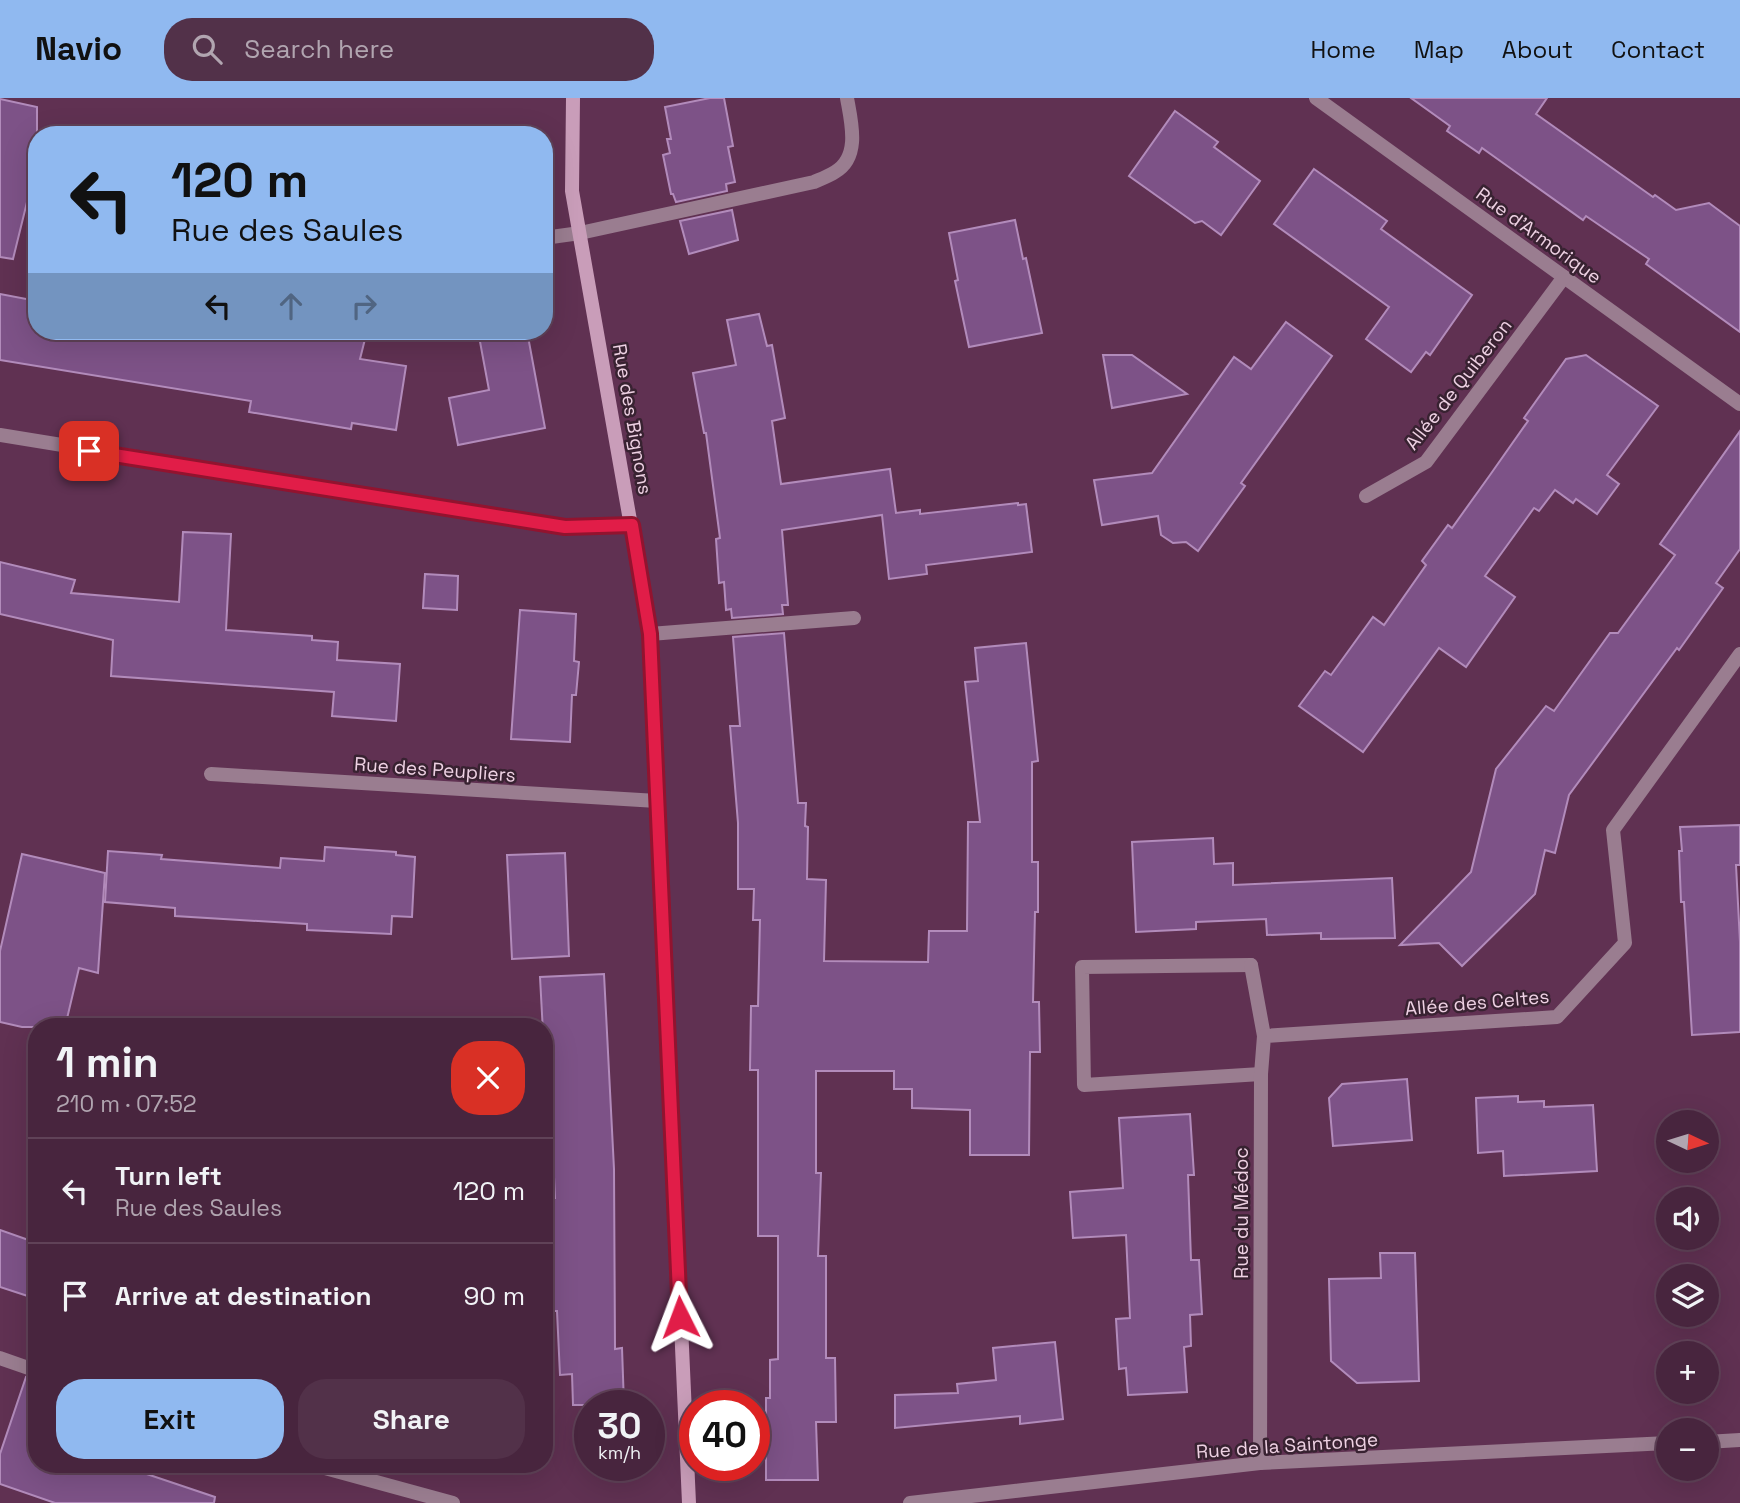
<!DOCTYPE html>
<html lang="en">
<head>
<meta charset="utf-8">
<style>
  :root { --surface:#48253e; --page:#523149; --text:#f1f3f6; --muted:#b1a5b0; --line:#604258; --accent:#90b9f0 }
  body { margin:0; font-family:"Space Grotesk",sans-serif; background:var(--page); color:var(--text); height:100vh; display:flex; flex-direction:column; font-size:26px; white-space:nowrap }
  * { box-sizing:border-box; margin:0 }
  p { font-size:23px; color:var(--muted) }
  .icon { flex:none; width:38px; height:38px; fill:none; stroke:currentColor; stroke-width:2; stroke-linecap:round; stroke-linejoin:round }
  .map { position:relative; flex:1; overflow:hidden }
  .panel { position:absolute; left:28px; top:920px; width:525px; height:455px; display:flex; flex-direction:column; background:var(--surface); border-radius:28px; box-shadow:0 7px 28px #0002,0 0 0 2px var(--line) }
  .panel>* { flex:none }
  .banner { position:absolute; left:28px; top:28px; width:525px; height:214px; border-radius:28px; box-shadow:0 7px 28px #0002,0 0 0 2px var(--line); background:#90b9f0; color:#111; overflow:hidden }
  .needle { width:46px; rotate:94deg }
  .tools { position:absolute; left:1656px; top:1012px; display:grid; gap:14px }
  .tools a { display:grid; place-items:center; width:63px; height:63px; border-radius:50%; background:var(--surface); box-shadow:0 7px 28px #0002,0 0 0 2px var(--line); font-size:35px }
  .speed { position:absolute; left:574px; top:1292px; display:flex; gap:14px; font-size:35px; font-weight:700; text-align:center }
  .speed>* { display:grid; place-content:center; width:91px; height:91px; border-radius:50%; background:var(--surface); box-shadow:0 7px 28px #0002,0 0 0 2px var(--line); line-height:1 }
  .speed small { font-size:18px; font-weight:400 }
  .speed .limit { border:10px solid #d22; background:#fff; color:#111 }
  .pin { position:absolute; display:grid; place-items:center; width:60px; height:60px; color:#fff; margin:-30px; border-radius:14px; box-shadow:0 4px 10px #0006 }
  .me { position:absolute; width:77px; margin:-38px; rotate:357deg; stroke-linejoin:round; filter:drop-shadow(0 0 5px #0008) }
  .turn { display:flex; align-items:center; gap:24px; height:147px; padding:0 28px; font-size:32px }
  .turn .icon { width:91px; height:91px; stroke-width:2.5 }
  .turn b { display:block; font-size:49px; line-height:60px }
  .lanes { display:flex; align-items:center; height:66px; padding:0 28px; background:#0003; justify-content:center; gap:35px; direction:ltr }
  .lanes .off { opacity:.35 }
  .round { display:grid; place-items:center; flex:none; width:74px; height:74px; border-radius:28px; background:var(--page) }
  .overview { display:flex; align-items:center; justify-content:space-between; height:119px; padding:0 28px }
  h1 { font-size:42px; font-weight:600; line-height:52px }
  .action { display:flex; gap:14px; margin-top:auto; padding:14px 28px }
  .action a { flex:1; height:80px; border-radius:28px; background:var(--accent); color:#111; font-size:28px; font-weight:600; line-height:80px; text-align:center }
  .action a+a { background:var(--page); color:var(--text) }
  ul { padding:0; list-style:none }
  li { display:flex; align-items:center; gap:21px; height:105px; padding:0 28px; border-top:2px solid var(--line) }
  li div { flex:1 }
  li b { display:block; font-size:26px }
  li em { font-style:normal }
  header { display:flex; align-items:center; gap:42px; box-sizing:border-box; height:98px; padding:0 35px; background:var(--accent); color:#111 }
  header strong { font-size:33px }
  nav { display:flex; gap:38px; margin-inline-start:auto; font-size:24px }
  .search { width:490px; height:63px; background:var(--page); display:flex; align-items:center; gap:18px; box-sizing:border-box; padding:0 24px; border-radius:28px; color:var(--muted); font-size:26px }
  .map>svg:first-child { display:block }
</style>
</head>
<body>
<header>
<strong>Navio</strong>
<div class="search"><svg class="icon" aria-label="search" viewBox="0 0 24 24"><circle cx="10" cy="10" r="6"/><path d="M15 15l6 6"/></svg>Search here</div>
<nav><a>Home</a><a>Map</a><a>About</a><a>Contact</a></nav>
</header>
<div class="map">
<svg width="1740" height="1405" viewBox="0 0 1740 1405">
  <rect width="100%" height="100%" fill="#603152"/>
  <!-- building -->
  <g fill="#7d5287" stroke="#b28bbb" stroke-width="2">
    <path d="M 710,0 L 724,0 L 733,48 L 728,49 L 735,84 L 726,86 L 727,93 L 676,104 L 673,96 L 671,96 L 663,57 L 670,55 L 667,41 L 671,41 L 665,9 Z"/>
    <path d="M 1411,0 L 1547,0 L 1536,16 L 1653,99 L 1655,97 L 1676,112 L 1709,105 L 1740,128 L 1740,234 L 1646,166 L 1649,161 L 1586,118 L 1583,122 L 1482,50 L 1479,55 L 1447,33 L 1450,28 Z"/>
    <path d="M 0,1 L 37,9 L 37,98 L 29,96 L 13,161 L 0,159 Z"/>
    <path d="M 1175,13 L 1218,44 L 1214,49 L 1260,83 L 1221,137 L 1202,123 L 1195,125 L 1129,78 Z"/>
    <path d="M 1314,71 L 1387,123 L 1381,131 L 1472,197 L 1430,257 L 1426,254 L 1411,274 L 1366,241 L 1389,209 L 1274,126 Z"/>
    <path d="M 732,112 L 738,142 L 689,156 L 680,123 Z"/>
    <path d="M 1015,122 L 1023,161 L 1026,160 L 1042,235 L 969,249 L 955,183 L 958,182 L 949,135 Z"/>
    <path d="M 0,196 L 37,203 L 37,233 L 216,233 L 250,239 L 251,233 L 338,233 L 366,237 L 360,261 L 406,268 L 396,332 L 352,325 L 351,331 L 249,314 L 251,303 L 0,262 Z"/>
    <path d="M 759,216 L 767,248 L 772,247 L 785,320 L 772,323 L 781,386 L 890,371 L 896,415 L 920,412 L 920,416 L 1018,405 L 1018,407 L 1026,406 L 1032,454 L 926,467 L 927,476 L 889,481 L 882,417 L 782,432 L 788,507 L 782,507 L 783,516 L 732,520 L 731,511 L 726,512 L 724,484 L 719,485 L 716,441 L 720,440 L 706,335 L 704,335 L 693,275 L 736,267 L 727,222 Z"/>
    <path d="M 1286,224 L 1332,258 L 1241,385 L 1245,388 L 1198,453 L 1186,444 L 1173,445 L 1161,437 L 1158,418 L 1102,427 L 1094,382 L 1152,375 L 1234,259 L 1251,271 Z"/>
    <path d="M 478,233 L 527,233 L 545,330 L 458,347 L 449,300 L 489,292 Z"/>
    <path d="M 1103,257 L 1132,257 L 1187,296 L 1112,310 Z"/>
    <path d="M 1586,257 L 1658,308 L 1607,377 L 1619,386 L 1597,416 L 1576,401 L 1573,405 L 1555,392 L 1539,413 L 1534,410 L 1485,478 L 1515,499 L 1466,569 L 1439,550 L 1363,654 L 1299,608 L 1325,573 L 1331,577 L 1373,519 L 1384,527 L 1426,467 L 1422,463 L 1448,427 L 1452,430 L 1490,377 L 1528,323 L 1524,320 L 1566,261 Z"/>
    <path d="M 1740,333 L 1740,451 L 1716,485 L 1723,490 L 1679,552 L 1677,550 L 1569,697 L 1555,755 L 1545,752 L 1535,796 L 1462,868 L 1439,845 L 1400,847 L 1471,774 L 1496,671 L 1546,608 L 1554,613 L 1610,535 L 1618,535 L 1675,457 L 1660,446 Z"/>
    <path d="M 183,434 L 231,436 L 226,532 L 312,538 L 312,542 L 338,544 L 337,562 L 400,566 L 396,623 L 332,618 L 334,594 L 111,578 L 113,542 L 0,516 L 0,464 L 75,482 L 71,495 L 179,504 Z"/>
    <path d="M 425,476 L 458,478 L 457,512 L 423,510 Z"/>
    <path d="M 520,512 L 576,516 L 574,563 L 579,564 L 576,597 L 572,597 L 570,644 L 511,641 Z"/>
    <path d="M 784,535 L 798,705 L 806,705 L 805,728 L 808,729 L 807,781 L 826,782 L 824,863 L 928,864 L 929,833 L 967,833 L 968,724 L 980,724 L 965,584 L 978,583 L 975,550 L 1026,545 L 1038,663 L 1032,664 L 1032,764 L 1038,764 L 1038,814 L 1035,814 L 1033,904 L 1039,904 L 1040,954 L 1030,954 L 1029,1057 L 970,1057 L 970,1012 L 912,1010 L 912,991 L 894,991 L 894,973 L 816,973 L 816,1075 L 821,1075 L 818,1158 L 826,1158 L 826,1260 L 835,1260 L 836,1324 L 816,1324 L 818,1382 L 766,1382 L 766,1300 L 770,1300 L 770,1262 L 778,1261 L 778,1138 L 758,1138 L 758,972 L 750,972 L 751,908 L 758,908 L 760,822 L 753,822 L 754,791 L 738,791 L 738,725 L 730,628 L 740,628 L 733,539 Z"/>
    <path d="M 1740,727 L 1740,767 L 1736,767 L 1740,844 L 1740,934 L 1692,937 L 1684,804 L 1681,804 L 1679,753 L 1682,753 L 1680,729 Z"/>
    <path d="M 1213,740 L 1214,766 L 1233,765 L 1233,787 L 1392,780 L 1395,840 L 1321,841 L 1321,835 L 1267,837 L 1266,821 L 1196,824 L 1196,831 L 1136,834 L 1132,744 Z"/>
    <path d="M 325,749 L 396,754 L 396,757 L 415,759 L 412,819 L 392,818 L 391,836 L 307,832 L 307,826 L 175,818 L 175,810 L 105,804 L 108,753 L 162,757 L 161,761 L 280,770 L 281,760 L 324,763 Z"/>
    <path d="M 565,755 L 569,858 L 512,861 L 507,757 Z"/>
    <path d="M 22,756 L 105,775 L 98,875 L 79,870 L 65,929 L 22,929 L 0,924 L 0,853 Z"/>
    <path d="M 604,876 L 614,1071 L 615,1251 L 622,1250 L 624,1307 L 573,1307 L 572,1276 L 560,1277 L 557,1213 L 544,1213 L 544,1100 L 555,1100 L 548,953 L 544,953 L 540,879 Z"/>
    <path d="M 1407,981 L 1412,1042 L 1333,1048 L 1329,1000 L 1342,986 Z"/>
    <path d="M 1518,998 L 1518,1004 L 1544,1003 L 1544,1009 L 1593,1007 L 1597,1073 L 1504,1078 L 1503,1053 L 1478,1055 L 1476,1000 Z"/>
    <path d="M 1190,1016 L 1194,1077 L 1188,1077 L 1191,1162 L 1199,1162 L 1202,1216 L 1190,1217 L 1191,1248 L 1184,1249 L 1187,1294 L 1128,1297 L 1126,1270 L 1119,1271 L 1116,1221 L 1130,1220 L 1126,1137 L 1073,1140 L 1070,1094 L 1123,1090 L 1119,1020 Z"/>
    <path d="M 0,1132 L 37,1145 L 37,1201 L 0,1189 Z"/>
    <path d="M 1380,1155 L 1415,1155 L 1419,1283 L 1357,1285 L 1331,1263 L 1329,1181 L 1381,1180 Z"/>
    <path d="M 1055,1244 L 1063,1321 L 1020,1326 L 1020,1318 L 895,1330 L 895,1297 L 958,1295 L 957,1286 L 996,1282 L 993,1250 Z"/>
    <path d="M 26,1279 L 37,1282 L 37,1367 L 120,1367 L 215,1399 L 214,1405 L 55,1405 L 0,1386 L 0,1356 Z"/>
  </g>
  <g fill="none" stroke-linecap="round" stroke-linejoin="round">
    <!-- lane -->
    <g stroke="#9a7d90" stroke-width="14">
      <path d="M 544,140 L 580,135 L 814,84 C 821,81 829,78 835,74 C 861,59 851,23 847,0"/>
      <path d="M 650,536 L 854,520"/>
      <path d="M 1251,867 L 1082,869 L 1084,987 L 1261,976"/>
    </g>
    <!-- street -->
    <g stroke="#9a7d90" stroke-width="14">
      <path d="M 1316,0 L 1740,306"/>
      <path d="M 0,337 L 565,429 L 633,427"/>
      <path d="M 1366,398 L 1426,364 L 1564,179"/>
      <path d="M 211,676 L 657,703"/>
      <path d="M 1251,867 L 1264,938 L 1261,976 L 1260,1365"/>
      <path d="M 1264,938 L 1557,919 L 1625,845 L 1613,732 L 1740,556"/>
      <path d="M 0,1260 L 37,1273"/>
      <path d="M 1706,1344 L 1740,1342"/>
      <path d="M 314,1367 L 453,1405"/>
      <path d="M 910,1405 L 1260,1365 L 1668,1345"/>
    </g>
    <!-- secondary -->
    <path stroke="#c99db9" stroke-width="14" d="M 573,0 L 572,93 L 650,536 L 689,1405"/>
  </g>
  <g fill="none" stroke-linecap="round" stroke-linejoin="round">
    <!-- route casing -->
    <g stroke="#92132f" stroke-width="18">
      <path id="route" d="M 89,353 L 565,429 L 632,427 L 650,536 L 680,1219"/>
    </g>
    <!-- route -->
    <use href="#route" stroke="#e11d48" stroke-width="12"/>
  </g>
  <g text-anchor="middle" stroke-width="5" stroke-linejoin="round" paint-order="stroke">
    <!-- street labels -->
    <g font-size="19" fill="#eed1e3" stroke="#382231">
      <text transform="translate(1539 137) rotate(36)" y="7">Rue d'Armorique</text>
      <text transform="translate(1458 286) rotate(-52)" y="7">Allée de Quiberon</text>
      <text transform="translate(633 321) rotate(80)" y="7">Rue des Bignons</text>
      <text transform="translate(435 671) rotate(4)" y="7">Rue des Peupliers</text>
      <text transform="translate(1477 904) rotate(-5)" y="7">Allée des Celtes</text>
      <text transform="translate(1241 1115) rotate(-90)" y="7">Rue du Médoc</text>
      <text transform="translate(1287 1347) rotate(-4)" y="7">Rue de la Saintonge</text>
    </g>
  </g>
</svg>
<div class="tools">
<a><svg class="needle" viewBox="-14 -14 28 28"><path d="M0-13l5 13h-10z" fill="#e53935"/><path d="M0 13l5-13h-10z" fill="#b1a5b0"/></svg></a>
<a><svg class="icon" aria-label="sound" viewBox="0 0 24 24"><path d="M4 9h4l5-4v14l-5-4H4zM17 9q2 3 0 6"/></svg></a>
<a><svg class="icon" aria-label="layers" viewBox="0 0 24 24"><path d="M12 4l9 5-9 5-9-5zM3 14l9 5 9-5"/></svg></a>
<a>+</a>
<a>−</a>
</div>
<div class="speed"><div>30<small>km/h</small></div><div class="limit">40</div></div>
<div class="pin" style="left:89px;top:353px;background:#d93025"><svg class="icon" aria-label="arrive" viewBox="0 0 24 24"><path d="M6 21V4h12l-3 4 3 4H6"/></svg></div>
<svg class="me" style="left:680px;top:1219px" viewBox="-20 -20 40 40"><path d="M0-17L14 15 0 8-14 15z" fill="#e11d48" stroke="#fff" stroke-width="4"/></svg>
<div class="banner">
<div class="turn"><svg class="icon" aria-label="left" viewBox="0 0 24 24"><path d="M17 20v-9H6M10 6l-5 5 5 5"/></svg><div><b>120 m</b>Rue des Saules</div></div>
<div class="lanes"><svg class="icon" aria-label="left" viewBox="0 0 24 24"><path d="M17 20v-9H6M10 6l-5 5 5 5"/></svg><svg class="icon off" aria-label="ahead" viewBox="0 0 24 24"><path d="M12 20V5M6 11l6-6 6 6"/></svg><svg class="icon off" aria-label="right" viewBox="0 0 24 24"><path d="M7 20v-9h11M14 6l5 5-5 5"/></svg></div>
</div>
<section class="panel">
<div class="overview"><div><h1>1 min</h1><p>210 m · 07:52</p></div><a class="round" style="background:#d93025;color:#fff"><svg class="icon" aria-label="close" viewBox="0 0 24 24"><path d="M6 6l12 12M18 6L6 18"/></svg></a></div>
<ul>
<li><svg class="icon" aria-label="left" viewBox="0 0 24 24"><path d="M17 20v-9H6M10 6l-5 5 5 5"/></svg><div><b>Turn left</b><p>Rue des Saules</p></div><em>120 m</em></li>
<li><svg class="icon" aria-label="arrive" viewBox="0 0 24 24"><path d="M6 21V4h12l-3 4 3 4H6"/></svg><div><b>Arrive at destination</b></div><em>90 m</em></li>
</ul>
<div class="action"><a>Exit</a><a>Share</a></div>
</section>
</div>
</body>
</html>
